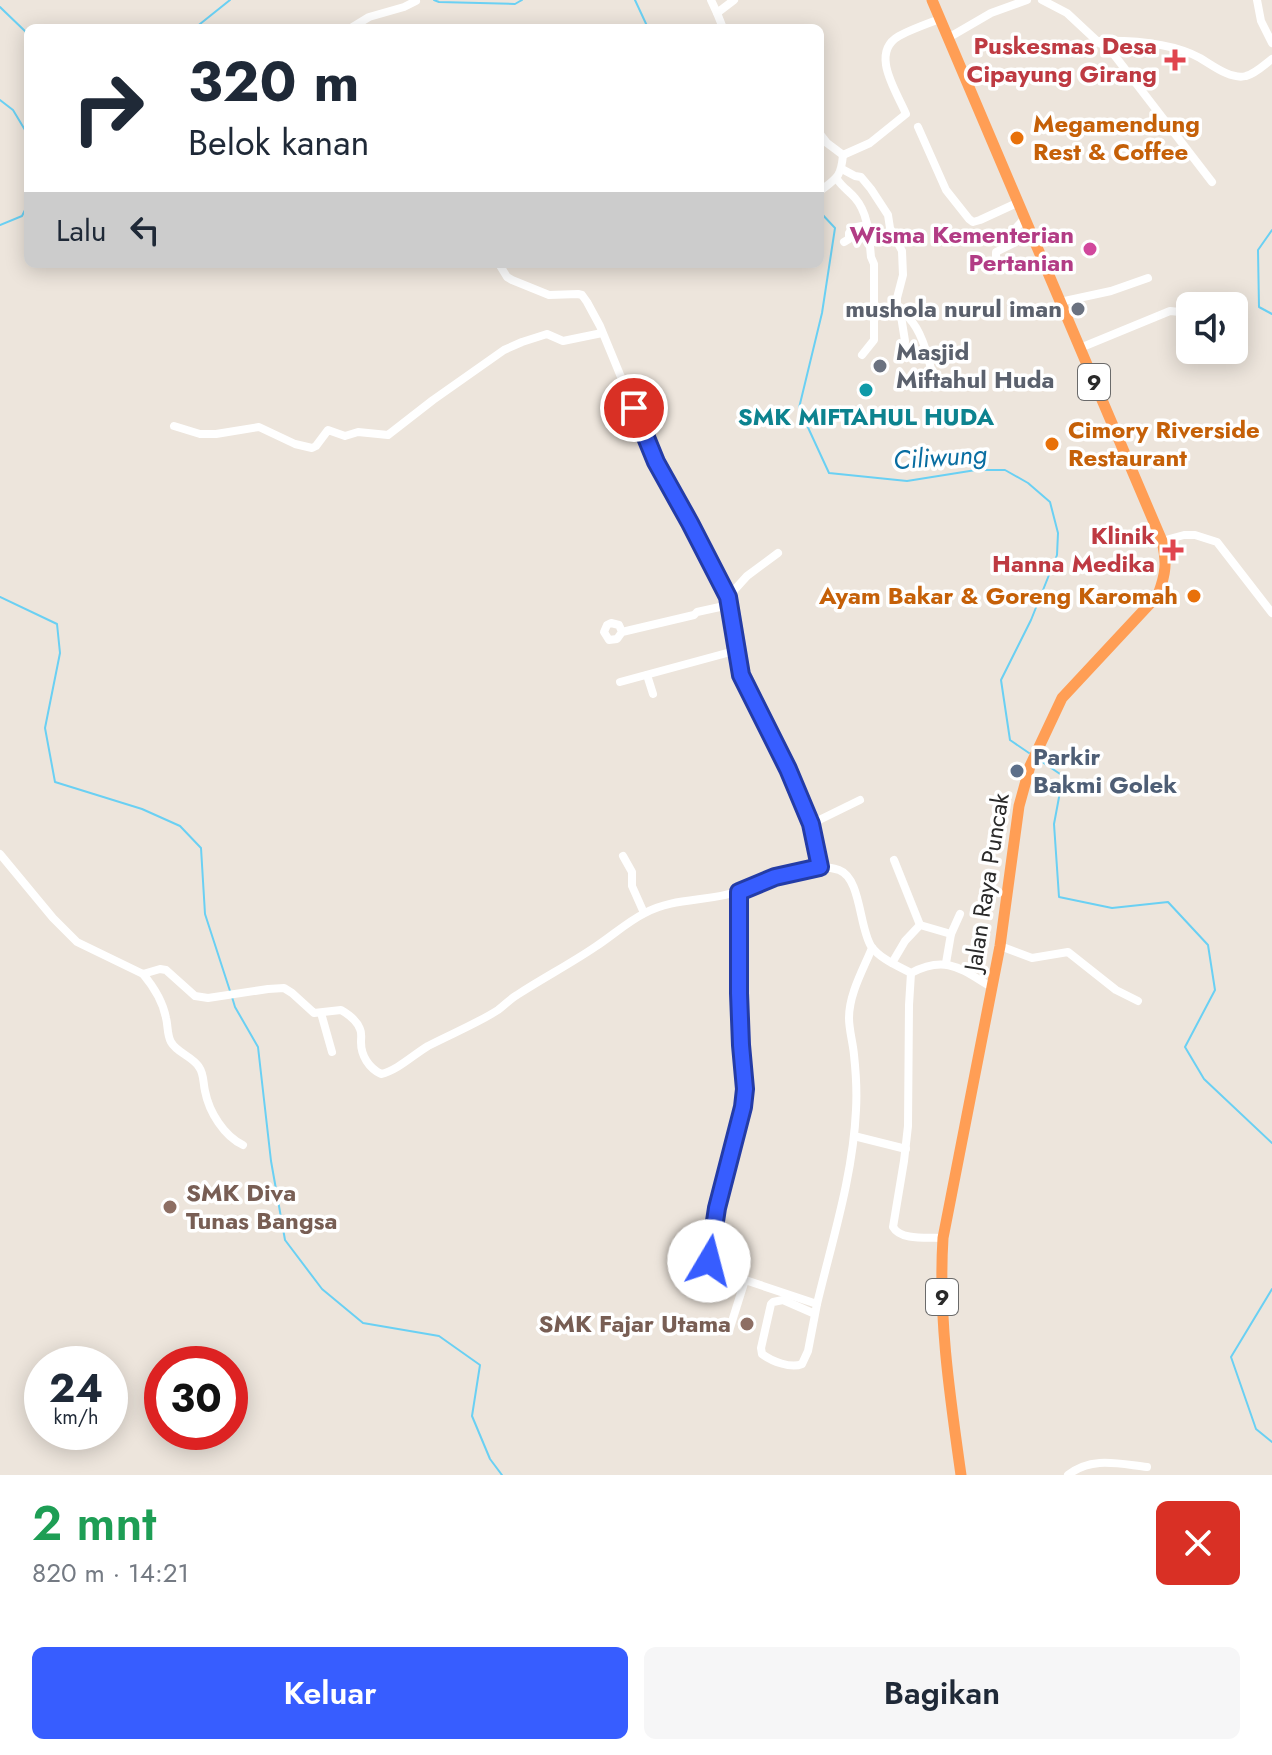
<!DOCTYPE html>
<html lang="id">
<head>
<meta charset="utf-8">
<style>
  :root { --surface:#fff; --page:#f6f6f7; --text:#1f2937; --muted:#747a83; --accent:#375dff }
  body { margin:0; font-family:Jost,sans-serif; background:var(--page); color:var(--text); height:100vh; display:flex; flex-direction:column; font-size:30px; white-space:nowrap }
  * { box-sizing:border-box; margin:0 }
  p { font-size:26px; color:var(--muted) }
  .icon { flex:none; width:44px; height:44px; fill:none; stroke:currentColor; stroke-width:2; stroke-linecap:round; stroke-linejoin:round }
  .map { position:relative; height:1475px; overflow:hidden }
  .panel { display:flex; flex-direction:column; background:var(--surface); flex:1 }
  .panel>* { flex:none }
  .hud { position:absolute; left:24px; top:24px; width:800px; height:244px; border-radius:12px; box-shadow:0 4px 20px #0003; background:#fff; color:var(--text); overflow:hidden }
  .tools { position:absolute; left:1176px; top:292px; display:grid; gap:16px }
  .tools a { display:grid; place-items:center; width:72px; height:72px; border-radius:12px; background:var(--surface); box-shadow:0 4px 20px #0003; font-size:40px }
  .speed { position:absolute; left:24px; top:1346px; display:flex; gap:16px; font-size:40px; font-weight:700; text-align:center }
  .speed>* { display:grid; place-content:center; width:104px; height:104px; border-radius:50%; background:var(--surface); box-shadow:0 4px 20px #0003; line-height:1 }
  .speed small { font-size:20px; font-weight:400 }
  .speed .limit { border:12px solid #d22; background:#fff; color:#111 }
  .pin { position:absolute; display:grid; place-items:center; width:68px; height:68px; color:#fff; margin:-34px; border:4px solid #fff; border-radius:50%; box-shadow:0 2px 8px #0007 }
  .me { position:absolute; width:88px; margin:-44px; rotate:8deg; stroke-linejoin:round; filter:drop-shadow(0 0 6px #0008) }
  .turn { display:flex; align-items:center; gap:28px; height:168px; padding:0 32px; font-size:36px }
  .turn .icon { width:104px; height:104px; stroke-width:2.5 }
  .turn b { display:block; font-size:56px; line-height:68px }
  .then { display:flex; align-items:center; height:76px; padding:0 32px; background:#0003; gap:16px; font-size:30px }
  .round { display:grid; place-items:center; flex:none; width:84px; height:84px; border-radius:12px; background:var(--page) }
  .summary { display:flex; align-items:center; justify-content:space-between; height:136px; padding:0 32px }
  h1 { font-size:48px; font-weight:600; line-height:60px; color:#1e9e55 }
  .button { display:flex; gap:16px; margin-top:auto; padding:16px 32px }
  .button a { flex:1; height:92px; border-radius:12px; background:var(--accent); color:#fff; font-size:32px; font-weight:600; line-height:92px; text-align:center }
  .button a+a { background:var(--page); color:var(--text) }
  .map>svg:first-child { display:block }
</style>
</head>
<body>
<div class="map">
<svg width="1272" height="1475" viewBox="0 0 1272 1475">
  <rect width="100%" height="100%" fill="#ede5dc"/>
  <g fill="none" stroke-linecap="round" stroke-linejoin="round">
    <!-- stream -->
    <g stroke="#6ad0f3" stroke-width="2">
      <path d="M 434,0 L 439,2 L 515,4 L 522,0"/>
      <path d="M 635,0 L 648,28"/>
      <path d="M 0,7 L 28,34"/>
      <path d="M 195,28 L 230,0"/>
      <path d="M 0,100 L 13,110 L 28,135"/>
      <path d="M 820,212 L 835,228 L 822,313 L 799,408 L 829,473 L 907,481 L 976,470 L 1005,470 L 1028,483 L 1050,502 L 1058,533 L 1057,555 L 1031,620 L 1001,680 L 1010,740 L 1029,753"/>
      <path d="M 0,225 L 22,216 L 28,204"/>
      <path d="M 1272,230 L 1258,250 L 1259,307 L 1272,314"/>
      <path d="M 0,597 L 57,624 L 60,653 L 45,728 L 55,782 L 142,809 L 180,826 L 201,848 L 205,914 L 230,991"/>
      <path d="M 1038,759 L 1063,776 L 1054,824 L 1059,897 L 1112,908 L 1168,902 L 1208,945 L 1215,990 L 1185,1047 L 1204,1079 L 1272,1143"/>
      <path d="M 232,997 L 235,1007 L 258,1047 L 271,1161 L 285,1240 L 322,1289 L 363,1323 L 439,1336 L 480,1365 L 472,1416 L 490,1459 L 502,1475"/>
      <path d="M 1272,1289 L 1231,1357 L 1256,1429 L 1272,1442"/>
    </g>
    <!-- minor -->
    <g stroke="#fff" stroke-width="8">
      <path d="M 711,0 L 717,13 L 734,0"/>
      <path d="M 1042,0 L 1067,13 L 1097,41 C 1130,40 1170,42 1200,58 C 1212,65 1231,80 1246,76 C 1255,74 1264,65 1272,59"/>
      <path d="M 1257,0 L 1261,21 L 1272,43"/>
      <path d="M 717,13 L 723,28"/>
      <path d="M 351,28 L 369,17 L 404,7 L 416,1"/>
      <path d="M 948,38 L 991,13 L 1027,0"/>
      <path d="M 1097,42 L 1105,46 L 1115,56 L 1212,182"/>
      <path d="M 918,127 L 946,190 L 969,219 L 973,222 L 980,220 L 1017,203"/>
      <path d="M 820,134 L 827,143 L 843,155"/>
      <path d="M 843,155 L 870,143 L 906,114 C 897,92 869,53 899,36 C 912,29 926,24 940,19"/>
      <path d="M 842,169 L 855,176 L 861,177 L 871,189 L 888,215 L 890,228 L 902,251 L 903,275 L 897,298 L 897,310 L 901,316 L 905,341 L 904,353"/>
      <path d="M 837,179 C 842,187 849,191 855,198 C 869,214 869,238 871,257 L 874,264 L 874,340 L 862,355"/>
      <path d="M 820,191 C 837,178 841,177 843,155"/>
      <path d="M 844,242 L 849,239 L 849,233 L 852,228 L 867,225"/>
      <path d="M 996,258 L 996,252 L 1014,243 L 1015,229 L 1024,219"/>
      <path d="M 499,264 L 507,277 L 512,280 L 549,295 L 578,294 L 582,295 L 587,302 L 600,326 L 656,462 L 690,523 L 728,597 L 741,675 L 788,769 L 811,824 L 820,867"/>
      <path d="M 1060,302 L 1111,291 L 1148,278"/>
      <path d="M 898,311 C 902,313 906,315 909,318 C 925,335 929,365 936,386"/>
      <path d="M 1080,348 L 1170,311 L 1180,312 L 1190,324"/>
      <path d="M 174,426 L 200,434 L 216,434 L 259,427 L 295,444 L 312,448 L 316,446 L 328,430 L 345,436 L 358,432 L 388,435 L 433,400 L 504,350 L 522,342 L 547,334 L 563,341 L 602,333"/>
      <path d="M 1162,541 L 1184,535 L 1195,535 L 1217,542 L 1272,613"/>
      <path d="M 728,597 L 747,576 L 778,553"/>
      <path d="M 622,632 L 619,625 L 611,623 L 607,625 L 604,632 L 609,640 L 617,639 L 622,632 L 694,615 L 697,612 L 729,605"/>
      <path d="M 647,675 L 653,694"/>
      <path d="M 620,682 L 738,650"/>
      <path d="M 811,824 L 860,800"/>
      <path d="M 0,854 L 53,918 L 77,942 L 143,974 L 160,969 L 166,970 L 195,996 L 208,998 L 268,989 L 284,988 L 292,993 L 314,1013 L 341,1010 C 348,1014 357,1021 360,1029 C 362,1033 361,1038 361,1042 C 361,1056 369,1068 381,1074 C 398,1070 413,1055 428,1046 C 451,1034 476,1024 498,1010 C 505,1005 510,999 517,995 C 543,978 570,964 595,947 C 612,936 627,922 645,913 C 674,897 709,902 740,891 C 770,881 806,859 839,870 C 861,878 859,927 871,946 C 880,959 898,966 911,973 C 947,954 962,970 993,988"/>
      <path d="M 623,856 L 632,872 L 632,886 L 644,913"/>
      <path d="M 894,860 L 920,925"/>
      <path d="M 739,892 L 740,1022 L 745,1095 L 717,1208 L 709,1261 L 713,1268 L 718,1271 L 817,1304 C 832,1241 853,1176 856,1110 C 857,1092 856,1073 854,1055 C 853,1043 849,1030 849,1018 C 849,994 863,970 872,948"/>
      <path d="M 1000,946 L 1032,958 L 1068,952 L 1116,990 L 1138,1001"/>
      <path d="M 892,963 L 905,941 L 920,925 L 951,934"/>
      <path d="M 946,963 L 951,934 L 960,914"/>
      <path d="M 911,973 L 909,1005 L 908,1126 L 904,1161 L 893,1227 C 901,1241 928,1237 943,1238"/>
      <path d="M 143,974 C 153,986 163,1002 166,1018 C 168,1025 167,1035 171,1042 C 177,1053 192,1056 199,1067 C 204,1074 203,1082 205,1091 C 209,1112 224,1136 243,1145"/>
      <path d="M 321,1013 L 332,1052"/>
      <path d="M 854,1136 L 906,1149"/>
      <path d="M 705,1298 L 711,1266"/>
      <path d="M 815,1314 L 783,1300 L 773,1302 L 771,1304 L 761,1348 L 762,1354 C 771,1361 791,1369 802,1364 L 808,1351 L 817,1304"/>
      <path d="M 729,1331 L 745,1280"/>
      <path d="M 1068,1475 C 1092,1456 1119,1464 1147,1467"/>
    </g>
    <!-- highway -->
    <path stroke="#ff9e55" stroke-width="11" d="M 932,0 L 1162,541 C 1167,563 1166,573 1158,595 L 1062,698 L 1030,766 L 1019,806 L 1000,946 L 943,1238 C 938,1317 950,1397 961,1475"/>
  </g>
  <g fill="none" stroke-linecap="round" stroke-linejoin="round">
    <!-- route casing -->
    <g stroke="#243ca6" stroke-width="20">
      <path id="route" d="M 634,408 L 656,462 L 690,523 L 728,597 L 741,675 L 788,769 L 811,824 L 820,867 L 775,877 L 739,892 L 739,993 L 741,1045 L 745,1089 L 743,1107 L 717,1208 L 709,1261"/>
    </g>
    <!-- route -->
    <use href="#route" stroke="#375dff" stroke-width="14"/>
  </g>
  <!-- markers -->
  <g fill="#e0444e" stroke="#fff" stroke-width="3">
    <path d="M1171 48h8v8h8v8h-8v8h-8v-8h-8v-8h8z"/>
    <path d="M1169 538h8v8h8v8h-8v8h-8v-8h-8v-8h8z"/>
  </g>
  <g fill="#e8710a" stroke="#fff" stroke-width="3">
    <circle cx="1017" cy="138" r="8"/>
    <circle cx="1052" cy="444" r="8"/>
    <circle cx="1194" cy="596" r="8"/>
  </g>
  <circle fill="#d1479c" stroke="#fff" stroke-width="3" cx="1090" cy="249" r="8"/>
  <g fill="#6b7280" stroke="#fff" stroke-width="3">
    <circle cx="1078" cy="309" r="8"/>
    <circle cx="880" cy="366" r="8"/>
  </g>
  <circle fill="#0f9aa8" stroke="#fff" stroke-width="3" cx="866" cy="390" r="8"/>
  <circle fill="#5c6f8a" stroke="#fff" stroke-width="3" cx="1017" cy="771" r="8"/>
  <g fill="#8d6e63" stroke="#fff" stroke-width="3">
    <circle cx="170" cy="1207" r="8"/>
    <circle cx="747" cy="1324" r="8"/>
  </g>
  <g text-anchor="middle" stroke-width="7" stroke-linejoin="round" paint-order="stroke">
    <!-- shield labels -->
    <g fill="#fff" stroke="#6a6a6a" stroke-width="2">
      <rect x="1078" y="364" width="32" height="36" rx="6"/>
      <rect x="926" y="1279" width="32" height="36" rx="6"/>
    </g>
    <g font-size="22" font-weight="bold" fill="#2a2a2a">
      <text x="1094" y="390">9</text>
      <text x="942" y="1305">9</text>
    </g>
    <!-- health labels -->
    <g font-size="24" font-weight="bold" fill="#be3a42" stroke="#fff" text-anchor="end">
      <text x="1157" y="54">Puskesmas Desa<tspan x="1157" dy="28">Cipayung Girang</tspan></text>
      <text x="1155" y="544">Klinik<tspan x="1155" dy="28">Hanna Medika</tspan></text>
    </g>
    <!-- food labels -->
    <g font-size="24" font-weight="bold" fill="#c56008" stroke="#fff" text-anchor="start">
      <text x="1033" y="132">Megamendung<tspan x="1033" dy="28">Rest &amp; Coffee</tspan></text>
      <text x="1068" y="438">Cimory Riverside<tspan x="1068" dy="28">Restaurant</tspan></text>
      <text x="1178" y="604" text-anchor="end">Ayam Bakar &amp; Goreng Karomah</text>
    </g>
    <!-- hotel labels -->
    <g font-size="24" font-weight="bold" fill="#b23c85" stroke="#fff" text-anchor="end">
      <text x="1074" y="243">Wisma Kementerian<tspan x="1074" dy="28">Pertanian</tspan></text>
    </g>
    <!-- worship labels -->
    <g font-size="24" font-weight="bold" fill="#5b616d" stroke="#fff" text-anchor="end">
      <text x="1062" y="317">mushola nurul iman</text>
      <text x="896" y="360" text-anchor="start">Masjid<tspan x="896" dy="28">Miftahul Huda</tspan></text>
    </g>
    <!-- culture labels -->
    <g font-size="24" font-weight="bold" fill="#0d838f" stroke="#fff">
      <text x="866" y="425">SMK MIFTAHUL HUDA</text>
    </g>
    <!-- service labels -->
    <g font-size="24" font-weight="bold" fill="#4e5e75" stroke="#fff" text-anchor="start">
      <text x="1033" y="765">Parkir<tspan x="1033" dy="28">Bakmi Golek</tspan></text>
    </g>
    <!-- street labels -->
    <g font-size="24" fill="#2a2a2a" stroke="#fff">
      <text transform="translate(987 882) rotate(-81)" y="8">Jalan Raya Puncak</text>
    </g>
    <!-- education labels -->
    <g font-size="24" font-weight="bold" fill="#785e54" stroke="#fff" text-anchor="start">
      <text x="186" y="1201">SMK Diva<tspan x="186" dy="28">Tunas Bangsa</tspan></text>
      <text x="731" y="1332" text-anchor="end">SMK Fajar Utama</text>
    </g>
    <!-- water labels -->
    <g font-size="26" font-style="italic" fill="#086da1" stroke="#fff">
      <text transform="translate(940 457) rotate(-4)" y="9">Ciliwung</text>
    </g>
  </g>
</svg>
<div class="tools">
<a><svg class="icon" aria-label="sound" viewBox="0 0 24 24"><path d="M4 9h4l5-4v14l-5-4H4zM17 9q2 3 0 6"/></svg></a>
</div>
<div class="speed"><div>24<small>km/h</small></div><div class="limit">30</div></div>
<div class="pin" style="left:634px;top:408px;background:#d93025"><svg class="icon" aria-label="arrive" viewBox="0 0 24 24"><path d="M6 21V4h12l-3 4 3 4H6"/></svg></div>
<svg class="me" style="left:709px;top:1261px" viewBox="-20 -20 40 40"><circle r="19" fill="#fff"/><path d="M0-13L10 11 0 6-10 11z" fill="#375dff"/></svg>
<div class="hud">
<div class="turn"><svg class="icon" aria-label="right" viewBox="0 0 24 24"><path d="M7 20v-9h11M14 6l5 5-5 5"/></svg><div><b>320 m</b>Belok kanan</div></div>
<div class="then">Lalu<svg class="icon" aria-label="left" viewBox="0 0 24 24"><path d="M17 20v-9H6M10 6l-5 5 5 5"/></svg></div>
</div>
</div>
<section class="panel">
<div class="summary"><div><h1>2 mnt</h1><p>820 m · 14:21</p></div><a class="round" style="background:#d93025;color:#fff"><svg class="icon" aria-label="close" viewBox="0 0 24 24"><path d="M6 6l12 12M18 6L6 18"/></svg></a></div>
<div class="button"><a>Keluar</a><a>Bagikan</a></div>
</section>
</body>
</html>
